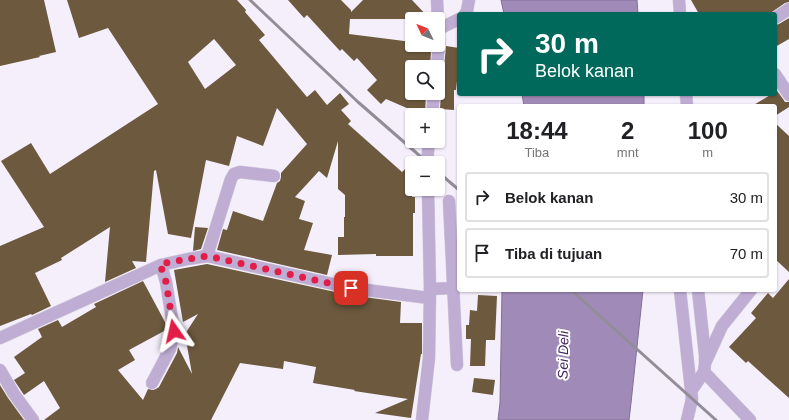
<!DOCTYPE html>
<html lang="id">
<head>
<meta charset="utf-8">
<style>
  :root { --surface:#fff; --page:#f2f2f2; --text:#202124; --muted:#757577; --line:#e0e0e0 }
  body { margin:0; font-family:Arial,sans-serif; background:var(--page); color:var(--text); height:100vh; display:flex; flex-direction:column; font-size:15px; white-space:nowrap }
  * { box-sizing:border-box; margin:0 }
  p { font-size:13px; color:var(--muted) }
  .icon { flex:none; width:22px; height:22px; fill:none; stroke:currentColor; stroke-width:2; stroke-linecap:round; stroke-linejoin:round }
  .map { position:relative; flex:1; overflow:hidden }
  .sheet { position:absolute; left:457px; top:104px; width:320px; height:188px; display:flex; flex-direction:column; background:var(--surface); border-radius:4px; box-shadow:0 1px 3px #0004 }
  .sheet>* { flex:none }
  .guide { position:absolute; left:457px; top:12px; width:320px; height:84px; border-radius:4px; box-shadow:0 1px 3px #0004; background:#00695c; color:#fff; overflow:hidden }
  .needle { width:26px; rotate:313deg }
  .buttons { position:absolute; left:405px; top:12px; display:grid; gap:8px }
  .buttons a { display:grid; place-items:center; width:40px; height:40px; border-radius:4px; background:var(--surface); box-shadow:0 1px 3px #0004; font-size:20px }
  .pin { position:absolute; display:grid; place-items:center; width:34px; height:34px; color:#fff; margin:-17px; border-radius:8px; box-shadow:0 2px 6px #0006 }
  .me { position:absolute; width:44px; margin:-22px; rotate:349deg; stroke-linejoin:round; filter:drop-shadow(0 0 3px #0008) }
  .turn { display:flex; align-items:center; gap:14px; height:84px; padding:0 12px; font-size:18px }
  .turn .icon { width:52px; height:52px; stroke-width:2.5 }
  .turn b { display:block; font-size:28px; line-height:34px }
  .eta { display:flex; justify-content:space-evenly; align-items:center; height:68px; text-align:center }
  .eta b { font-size:24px; font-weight:600; line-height:28px }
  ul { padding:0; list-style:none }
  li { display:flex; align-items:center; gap:12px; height:50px; margin:0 8px 6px; padding:0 4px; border:2px solid var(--line); border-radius:4px }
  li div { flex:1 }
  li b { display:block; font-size:15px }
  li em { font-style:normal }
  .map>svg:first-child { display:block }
</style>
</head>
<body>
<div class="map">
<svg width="789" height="420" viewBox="0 0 789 420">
  <rect width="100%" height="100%" fill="#f5effc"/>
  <!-- water -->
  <g fill="#a08bb8" stroke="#817094">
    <path d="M 501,0 L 637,0 L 638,14 L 504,14 Z"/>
    <path d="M 522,94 L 644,94 L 644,106 L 524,106 Z"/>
    <path d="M 502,290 L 643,290 L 631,403 L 629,420 L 498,420 L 500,403 Z"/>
  </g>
  <!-- building -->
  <g fill="#6c593e" fill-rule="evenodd">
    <path d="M 0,0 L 44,0 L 56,52 L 39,56 L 40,57 L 0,66 Z"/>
    <path d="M 67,0 L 237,0 L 246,10 L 245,12 L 265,35 L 259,40 L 307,97 L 315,90 L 327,105 L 340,93 L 349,104 L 341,110 L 351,121 L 348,124 L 402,172 L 412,162 L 412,197 L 415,197 L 415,213 L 413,213 L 413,256 L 376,256 L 376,254 L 338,255 L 338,237 L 344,237 L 344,217 L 345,217 L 345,195 L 338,189 L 338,141 L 327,178 L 319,171 L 295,197 L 305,201 L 299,219 L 313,223 L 304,250 L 332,255 L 327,275 L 217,250 L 223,229 L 227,230 L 233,211 L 263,221 L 277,183 L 280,181 L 281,177 L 281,173 L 307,144 L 277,108 L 263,146 L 237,136 L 229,166 L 206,160 L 191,238 L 168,234 L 156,170 L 154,171 L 146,262 L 132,261 L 136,268 L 105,282 L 110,227 L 61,258 L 62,260 L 35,273 L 51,306 L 32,315 L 31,314 L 0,326 L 0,246 L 44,227 L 1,161 L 31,143 L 50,174 L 158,104 L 108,28 L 79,38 ZM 214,39 L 236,65 L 205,89 L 188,62 Z"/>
    <path d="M 288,0 L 341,0 L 351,10 L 351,12 L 363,0 L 412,0 L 430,19 L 350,19 L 349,34 L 412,42 L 412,45 L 423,45 L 431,52 L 430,67 L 412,67 L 412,93 L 426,93 L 425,115 L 408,115 L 409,109 L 386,99 L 381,104 L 367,90 L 377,80 L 357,58 L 354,61 L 342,49 L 340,51 L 307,15 L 304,18 Z"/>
    <path d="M 691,0 L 789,0 L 789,2 L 785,3 L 769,14 L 699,14 Z"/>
    <path d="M 789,18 L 789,39 L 775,47 L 775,25 L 779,24 Z"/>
    <path d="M 446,46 L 459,48 L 459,63 L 456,90 L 454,90 L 454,110 L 440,109 L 441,93 L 441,90 L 438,87 L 438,74 L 443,72 L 444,68 Z"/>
    <path d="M 775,88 L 783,99 L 785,102 L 789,102 L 789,107 L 775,116 L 775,106 L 752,106 L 772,94 L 775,94 Z"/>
    <path d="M 775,123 L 789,136 L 789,272 L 775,259 Z"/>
    <path d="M 195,227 L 208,228 L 201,249 L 193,251 Z"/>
    <path d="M 207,264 L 349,295 L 401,302 L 400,323 L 422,323 L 422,354 L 421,354 L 411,418 L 375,413 L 408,399 L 354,391 L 355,390 L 313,383 L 316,367 L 284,361 L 283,369 L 240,363 L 211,420 L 44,420 L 60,408 L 44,381 L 24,395 L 14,380 L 25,373 L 14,357 L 42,337 L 38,329 L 58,320 L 62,327 L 96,307 L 94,304 L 143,281 L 165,322 L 166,330 L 129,350 L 135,360 L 118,370 L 143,400 L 148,389 L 153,390 L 156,389 L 159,387 L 177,353 L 178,347 L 192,374 L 185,334 L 198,314 L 183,322 L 174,270 Z"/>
    <path d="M 789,279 L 789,398 L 748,361 L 746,363 L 729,347 L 756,318 L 751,313 L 768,293 L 773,298 Z"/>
    <path d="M 478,295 L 497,296 L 495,340 L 486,340 L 485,366 L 470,366 L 471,339 L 466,339 L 466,325 L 469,325 L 470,310 L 477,311 Z"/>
    <path d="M 474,378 L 495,380 L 493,395 L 472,392 Z"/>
    <path d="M 0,385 L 8,398 L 24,420 L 0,420 Z"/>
  </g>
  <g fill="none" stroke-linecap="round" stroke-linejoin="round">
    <!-- street casing -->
    <g stroke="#d3cdda" stroke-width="13">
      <g id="street">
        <path d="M 679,0 L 680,14"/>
        <path d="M 465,14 L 467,11 L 469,0"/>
        <path d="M 775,18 L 789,9"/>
        <path d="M 439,29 L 459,19"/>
        <path d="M 437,67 L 439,43 L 437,0"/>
        <path d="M 775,74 L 789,95"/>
        <path d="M 686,94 L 687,106"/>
        <path d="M 432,115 L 434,93"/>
        <path d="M 427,163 L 429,141"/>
        <path d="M 449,201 L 457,365"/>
        <path d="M 207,256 L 231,179 L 234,174 L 240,172 L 274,176"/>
        <path d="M 430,289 L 453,288"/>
        <path d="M 680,290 L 692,399 L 687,420"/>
        <path d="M 0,338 L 161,265 L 188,259 L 207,256 L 351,288 L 429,298"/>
        <path d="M 706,361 L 722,326 L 751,290"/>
        <path d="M 0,370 L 14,394 L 33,420"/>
        <path d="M 704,372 L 750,420"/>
        <path d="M 152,383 L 170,349 L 174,331 L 166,282 L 161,265"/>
        <path d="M 691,391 L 704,372 L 705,364 L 705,355 L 698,290"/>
        <path d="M 422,420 L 429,358 L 430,289 L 428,189"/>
      </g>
    </g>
    <!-- street -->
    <use href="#street" stroke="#bfadd4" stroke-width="12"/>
    <!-- rail -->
    <g stroke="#938d9a" stroke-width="3">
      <path d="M 250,0 L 358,102 L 428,163"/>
      <path d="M 438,172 L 459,190"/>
      <path d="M 571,290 L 716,420"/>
    </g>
  </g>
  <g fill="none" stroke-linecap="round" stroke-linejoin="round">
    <!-- route -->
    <path stroke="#e11d48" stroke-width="7" stroke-dasharray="0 12.6" d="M 174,331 L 166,282 L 160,264 L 188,259 L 207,256 L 351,288"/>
  </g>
  <g text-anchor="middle" stroke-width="4" stroke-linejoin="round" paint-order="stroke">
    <!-- water labels -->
    <g font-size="14" font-style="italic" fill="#43265e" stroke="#fff">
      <text transform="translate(563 355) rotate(-89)" y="5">Sei Deli</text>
    </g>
  </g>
</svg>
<div class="buttons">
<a><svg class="needle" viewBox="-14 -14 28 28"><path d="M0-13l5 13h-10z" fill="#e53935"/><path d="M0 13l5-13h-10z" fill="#757577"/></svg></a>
<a><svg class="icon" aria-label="search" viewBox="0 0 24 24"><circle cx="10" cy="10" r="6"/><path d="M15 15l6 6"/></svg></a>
<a>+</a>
<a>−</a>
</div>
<div class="pin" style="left:351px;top:288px;background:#d93025"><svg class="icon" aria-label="arrive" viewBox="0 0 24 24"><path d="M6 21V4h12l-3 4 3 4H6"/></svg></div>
<svg class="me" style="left:174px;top:331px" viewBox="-20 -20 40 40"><path d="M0-17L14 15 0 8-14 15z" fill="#e11d48" stroke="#fff" stroke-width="4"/></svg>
<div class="guide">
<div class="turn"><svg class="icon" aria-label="right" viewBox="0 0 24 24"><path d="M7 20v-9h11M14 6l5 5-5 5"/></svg><div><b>30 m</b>Belok kanan</div></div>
</div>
<section class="sheet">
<div class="eta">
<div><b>18:44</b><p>Tiba</p></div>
<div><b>2</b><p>mnt</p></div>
<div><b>100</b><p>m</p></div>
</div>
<ul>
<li><svg class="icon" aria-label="right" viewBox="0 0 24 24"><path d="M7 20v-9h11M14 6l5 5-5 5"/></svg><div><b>Belok kanan</b></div><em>30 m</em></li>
<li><svg class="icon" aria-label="arrive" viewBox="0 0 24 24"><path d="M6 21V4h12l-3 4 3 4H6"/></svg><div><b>Tiba di tujuan</b></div><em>70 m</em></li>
</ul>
</section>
</div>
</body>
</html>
